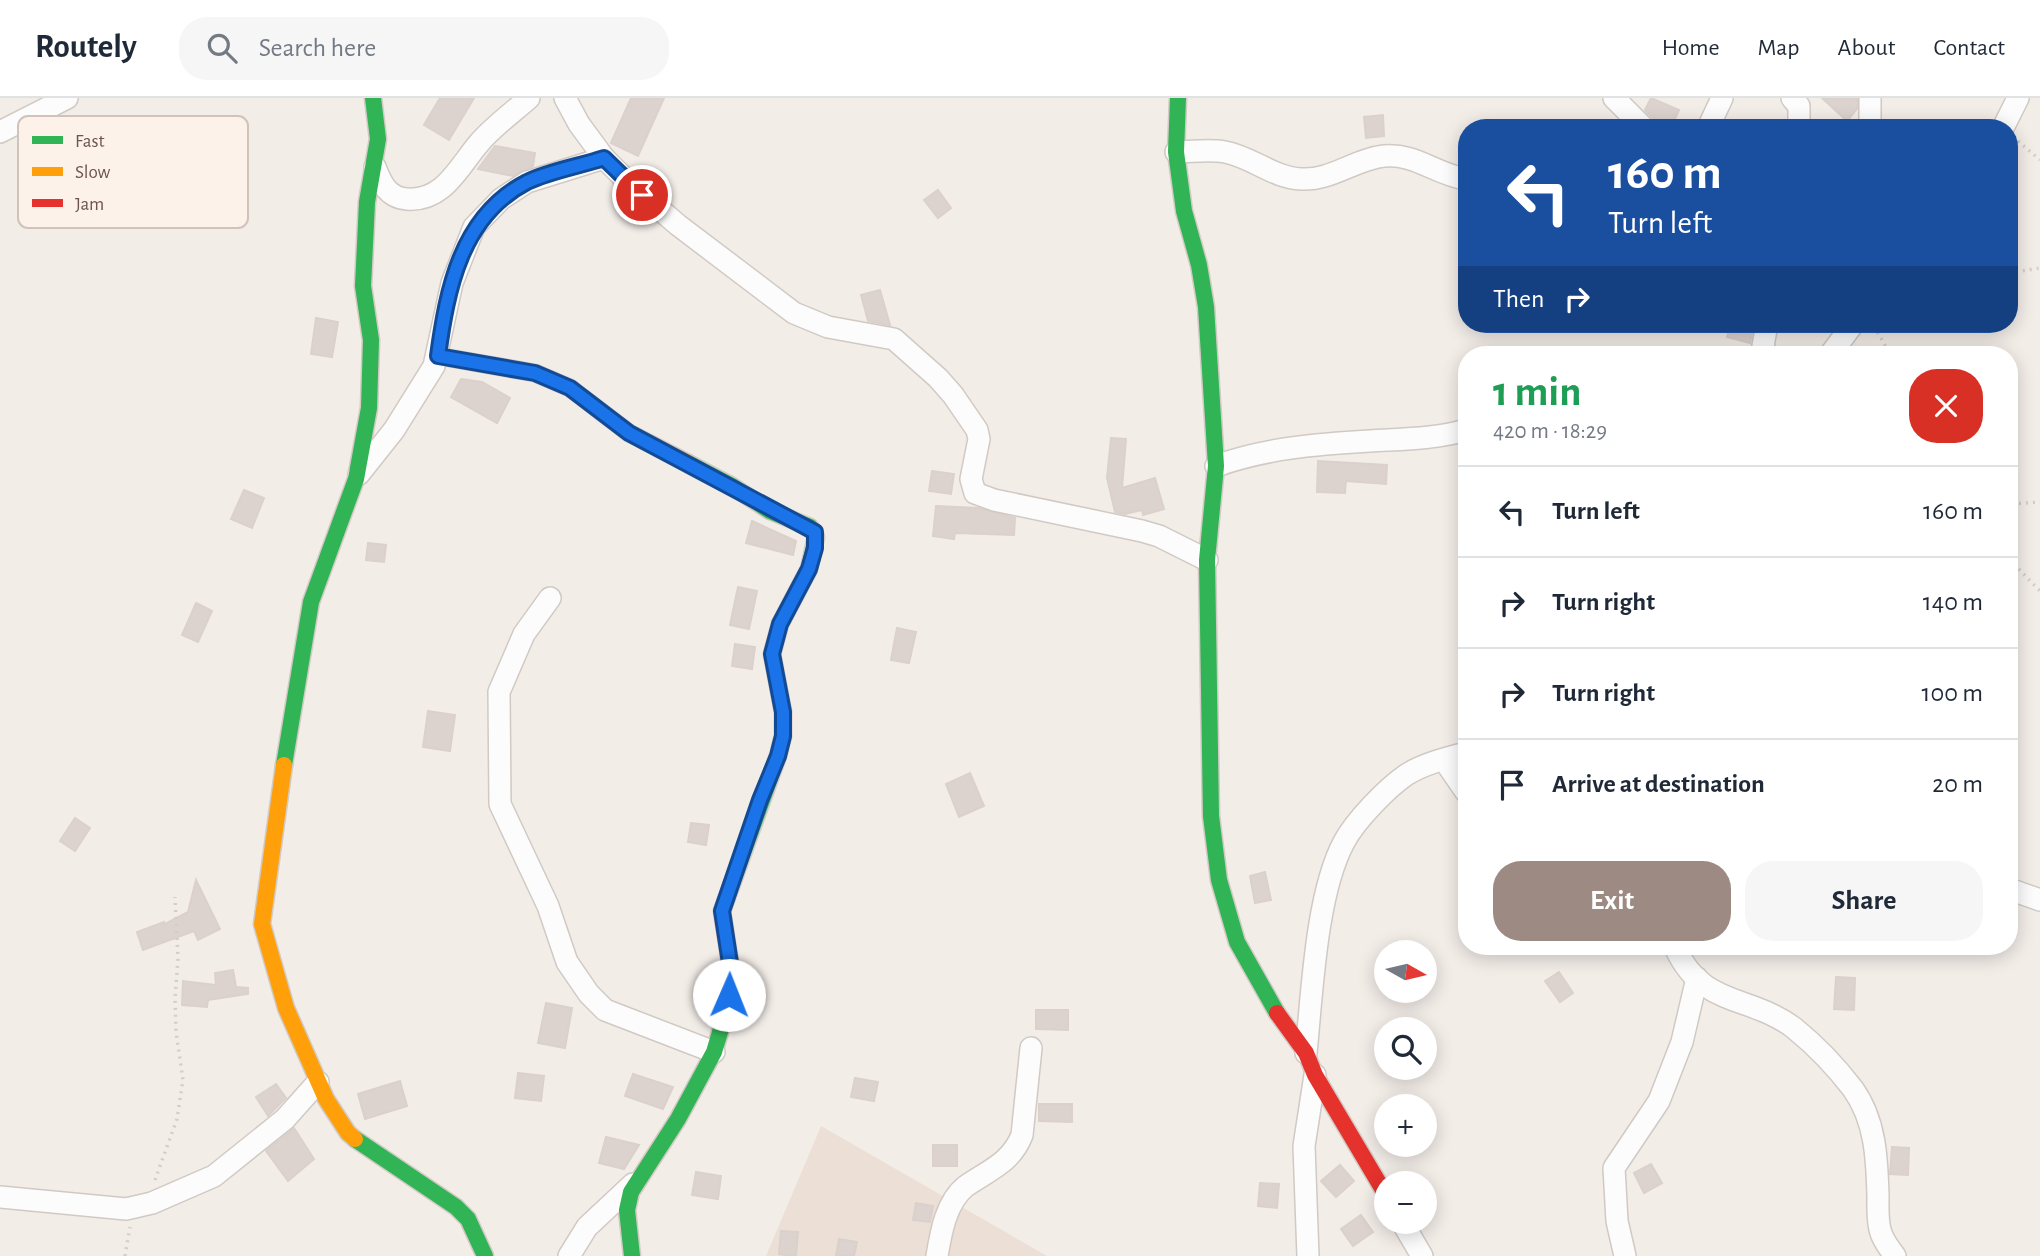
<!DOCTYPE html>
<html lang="en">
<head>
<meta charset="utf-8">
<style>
  :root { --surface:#fff; --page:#f6f6f7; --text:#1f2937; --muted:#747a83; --line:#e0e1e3; --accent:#9c8a83 }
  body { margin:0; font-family:"Alegreya Sans",sans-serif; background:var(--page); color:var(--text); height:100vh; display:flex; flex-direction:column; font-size:26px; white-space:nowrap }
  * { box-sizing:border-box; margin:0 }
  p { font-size:23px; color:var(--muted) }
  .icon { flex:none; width:38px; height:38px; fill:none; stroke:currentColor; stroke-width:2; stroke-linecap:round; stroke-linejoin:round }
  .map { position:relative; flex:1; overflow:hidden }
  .side { position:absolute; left:1458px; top:248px; width:560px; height:609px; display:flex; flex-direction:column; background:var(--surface); border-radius:28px; box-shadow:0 4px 18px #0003 }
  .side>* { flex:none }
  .hud { position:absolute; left:1458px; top:21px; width:560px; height:214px; border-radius:28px; box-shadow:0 4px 18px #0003; background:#1a4fa0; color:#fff; overflow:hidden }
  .needle { width:46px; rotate:98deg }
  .buttons { position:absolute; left:1374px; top:842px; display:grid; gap:14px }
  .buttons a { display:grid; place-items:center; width:63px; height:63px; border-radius:50%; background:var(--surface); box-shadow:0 4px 18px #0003; font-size:35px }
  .pin { position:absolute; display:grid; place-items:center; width:60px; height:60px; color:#fff; margin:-30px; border:4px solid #fff; border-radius:50%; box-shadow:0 2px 7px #0007 }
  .me { position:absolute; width:77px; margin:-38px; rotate:1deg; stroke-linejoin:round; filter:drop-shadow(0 0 5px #0008) }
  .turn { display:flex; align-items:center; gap:24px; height:147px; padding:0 35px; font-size:32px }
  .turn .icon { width:91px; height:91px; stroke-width:2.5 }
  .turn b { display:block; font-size:49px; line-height:60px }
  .then { display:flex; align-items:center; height:66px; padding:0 35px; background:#0003; gap:14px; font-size:26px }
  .round { display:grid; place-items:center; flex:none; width:74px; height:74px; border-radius:28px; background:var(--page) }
  .headline { display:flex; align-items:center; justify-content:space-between; height:119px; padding:0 35px }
  h1 { font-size:42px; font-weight:700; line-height:52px; color:#1e9e55 }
  .cta { display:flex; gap:14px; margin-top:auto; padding:14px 35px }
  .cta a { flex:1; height:80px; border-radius:28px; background:var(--accent); color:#fff; font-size:28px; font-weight:700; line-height:80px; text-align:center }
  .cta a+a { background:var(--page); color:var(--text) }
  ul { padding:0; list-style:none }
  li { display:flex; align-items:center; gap:21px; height:91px; padding:0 35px; border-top:2px solid var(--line) }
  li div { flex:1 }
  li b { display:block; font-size:26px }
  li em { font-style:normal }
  header { display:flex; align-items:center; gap:42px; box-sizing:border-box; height:98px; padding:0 35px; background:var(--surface); border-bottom:2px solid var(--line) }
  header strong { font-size:33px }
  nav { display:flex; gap:38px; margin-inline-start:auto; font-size:24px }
  .search { width:490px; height:63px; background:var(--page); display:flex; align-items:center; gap:18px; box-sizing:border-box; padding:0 24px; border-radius:28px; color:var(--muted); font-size:26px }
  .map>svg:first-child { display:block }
</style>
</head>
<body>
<header>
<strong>Routely</strong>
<div class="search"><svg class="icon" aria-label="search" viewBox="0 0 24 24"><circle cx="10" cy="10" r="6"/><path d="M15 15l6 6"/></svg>Search here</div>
<nav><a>Home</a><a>Map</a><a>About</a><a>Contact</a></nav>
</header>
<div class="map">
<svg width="2040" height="1158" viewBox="0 0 2040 1158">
  <rect width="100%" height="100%" fill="#f3ede8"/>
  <!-- residential -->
  <path fill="#ecdfd6" d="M 821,1028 L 1047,1158 L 766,1158 Z"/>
  <!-- building -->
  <g fill="#dcd3ce" stroke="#dbd0cb" stroke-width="2">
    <path d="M 440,0 L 474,0 L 449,42 L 424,27 Z"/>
    <path d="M 631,0 L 664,0 L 638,58 L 611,45 Z"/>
    <path d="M 1651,0 L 1679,12 L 1671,30 L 1654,21 L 1645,12 Z"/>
    <path d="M 1822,0 L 1857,0 L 1857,11 L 1847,23 Z"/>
    <path d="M 1383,17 L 1384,38 L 1366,40 L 1364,19 Z"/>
    <path d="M 495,48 L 535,55 L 533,68 L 513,78 L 478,71 Z"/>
    <path d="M 938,92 L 951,110 L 938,120 L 924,102 Z"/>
    <path d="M 880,192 L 890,227 L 889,227 L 868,223 L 861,197 Z"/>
    <path d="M 316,220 L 338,224 L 332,259 L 311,256 Z"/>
    <path d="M 1731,226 L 1754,226 L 1750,245 L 1727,239 Z"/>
    <path d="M 461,281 L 482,284 L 510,300 L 497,325 L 451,299 Z"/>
    <path d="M 1111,340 L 1126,341 L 1122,390 L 1155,380 L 1164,411 L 1143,417 L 1142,412 L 1125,416 L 1115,414 L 1107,380 Z"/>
    <path d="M 1318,363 L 1387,367 L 1386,386 L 1346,383 L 1345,395 L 1317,394 Z"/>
    <path d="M 932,373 L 954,376 L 951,396 L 929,393 Z"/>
    <path d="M 244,392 L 264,400 L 252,430 L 231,421 Z"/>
    <path d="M 936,408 L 978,410 L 1015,420 L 1014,437 L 955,435 L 954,441 L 933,438 Z"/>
    <path d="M 752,423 L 796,443 L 793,457 L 746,445 Z"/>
    <path d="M 368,445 L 386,447 L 384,464 L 366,462 Z"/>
    <path d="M 738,489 L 757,493 L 749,531 L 730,527 Z"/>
    <path d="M 196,505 L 212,513 L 198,544 L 182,537 Z"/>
    <path d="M 897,530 L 916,534 L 909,565 L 891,562 Z"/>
    <path d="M 735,546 L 755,549 L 752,571 L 732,568 Z"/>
    <path d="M 428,613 L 455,617 L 450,653 L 423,649 Z"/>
    <path d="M 970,675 L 984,708 L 959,719 L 946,686 Z"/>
    <path d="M 75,720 L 90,730 L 75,753 L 60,743 Z"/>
    <path d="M 691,725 L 709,727 L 706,747 L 688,744 Z"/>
    <path d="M 1265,774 L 1271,802 L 1255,805 L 1250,778 Z"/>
    <path d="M 196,782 L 220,831 L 198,842 L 194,833 L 143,852 L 137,834 L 164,824 L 165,826 L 188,814 Z"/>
    <path d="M 233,872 L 236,889 L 248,890 L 248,896 L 208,902 L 207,909 L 182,907 L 183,883 L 216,887 L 215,875 Z"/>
    <path d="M 1559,874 L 1573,895 L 1560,904 L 1545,883 Z"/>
    <path d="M 1836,879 L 1855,880 L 1854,912 L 1834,911 Z"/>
    <path d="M 546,905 L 572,910 L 565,950 L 538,945 Z"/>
    <path d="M 1036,912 L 1068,912 L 1068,932 L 1036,931 Z"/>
    <path d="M 518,975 L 544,978 L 541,1003 L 515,1000 Z"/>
    <path d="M 633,976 L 673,989 L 663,1011 L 625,998 Z"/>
    <path d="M 855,980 L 878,984 L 874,1003 L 851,999 Z"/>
    <path d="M 400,983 L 407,1008 L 365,1021 L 358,996 Z"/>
    <path d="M 276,986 L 286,1000 L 268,1018 L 256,999 Z"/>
    <path d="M 1039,1006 L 1072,1006 L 1072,1024 L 1039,1023 Z"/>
    <path d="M 294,1030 L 314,1061 L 288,1083 L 266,1053 Z"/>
    <path d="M 606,1039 L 639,1047 L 624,1071 L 599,1065 Z"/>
    <rect x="933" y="1047" width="24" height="21"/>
    <path d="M 1892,1049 L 1909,1050 L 1908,1077 L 1890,1076 Z"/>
    <path d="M 1651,1066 L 1662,1085 L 1644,1095 L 1634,1075 Z"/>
    <path d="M 1340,1067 L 1354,1083 L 1336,1099 L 1321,1083 Z"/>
    <path d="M 696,1074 L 721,1078 L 718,1101 L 692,1097 Z"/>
    <path d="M 1260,1085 L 1279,1086 L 1277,1110 L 1258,1108 Z"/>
    <path d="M 916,1105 L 933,1108 L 930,1124 L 913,1122 Z"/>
    <path d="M 1361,1117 L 1373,1134 L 1353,1148 L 1341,1131 Z"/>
    <path d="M 781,1133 L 798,1134 L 796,1158 L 779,1156 Z"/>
    <path d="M 839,1141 L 857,1144 L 854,1158 L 836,1158 Z"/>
  </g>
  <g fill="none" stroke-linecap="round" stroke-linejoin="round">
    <!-- street casing -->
    <g stroke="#d0c9c4" stroke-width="24">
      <g id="street">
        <path d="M 565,0 L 579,26 L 604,60 L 630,86 L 678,127 L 794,215 L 828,229 L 894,241 L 938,280 L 953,297 L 977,332 L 979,341 L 971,381 L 975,395 L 994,402 L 1142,433 L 1159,438 L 1207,462"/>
        <path d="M 1614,0 L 1644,30"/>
        <path d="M 1792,0 L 1799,8 L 1799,30"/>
        <path d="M 1870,0 L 1870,30"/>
        <path d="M 1708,30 L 1722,0"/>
        <path d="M 2003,30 L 2018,0"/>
        <path d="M 0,34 L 67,0"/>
        <path d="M 1176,54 C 1192,54 1209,51 1225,54 C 1252,59 1274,80 1301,81 C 1331,83 1355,61 1384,58 C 1415,55 1437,77 1466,81"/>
        <path d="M 375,69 C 381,85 388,100 407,101 C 444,104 459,68 480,44 C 494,28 513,14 529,0"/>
        <path d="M 1767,257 L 1763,248 L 1767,226"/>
        <path d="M 1830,257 L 1853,226"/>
        <path d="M 1216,368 C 1266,350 1318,346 1370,343 C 1402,341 1436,341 1466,332"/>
        <path d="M 359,376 L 394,332 L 434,268 L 452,185 L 474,129 L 501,101 L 527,84 L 604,60"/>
        <path d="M 550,500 L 524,536 L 499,594 L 500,706 L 548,808 L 567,864 L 589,896 L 605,912 L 714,954"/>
        <path d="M 1444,662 L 1466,694"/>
        <path d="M 2009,791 L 2040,802"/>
        <path d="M 1675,849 C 1702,910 1749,896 1794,930 C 1815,947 1837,970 1853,991 C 1876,1023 1877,1062 1878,1098 C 1878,1110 1877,1124 1881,1135 C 1884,1144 1890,1151 1895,1158"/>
        <path d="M 1306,955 C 1312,896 1316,796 1344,744 C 1355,723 1386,691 1406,677 C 1423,666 1447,660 1466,655"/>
        <path d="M 0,1099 L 126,1111 L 152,1105 L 214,1078 L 285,1021 L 318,984"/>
        <path d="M 1402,1124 L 1422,1158"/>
        <path d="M 569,1158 L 587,1129 L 633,1086"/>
        <path d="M 937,1158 C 941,1134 946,1104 966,1088 C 989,1072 1011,1065 1022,1037 L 1031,950"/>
        <path d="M 1308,1158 L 1304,1048 L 1315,977"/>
        <path d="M 1625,1158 L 1617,1123 L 1614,1070 L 1659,1003 L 1682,944 L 1697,880"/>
      </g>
    </g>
    <!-- fast casing -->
    <g stroke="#d2cac4" stroke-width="19">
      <g id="fast">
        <path d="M 1178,0 L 1176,54 L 1184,113 L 1199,167 L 1206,209 L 1216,368 L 1207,462 L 1211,718 L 1219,782 L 1237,844 L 1277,915"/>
        <path d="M 284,667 L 311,504 L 356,381 L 369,310 L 371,242 L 363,188 L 367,104 L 378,41 L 373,0"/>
        <path d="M 355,1041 L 456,1109 L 468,1121 L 485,1158"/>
        <path d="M 632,1158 L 627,1112 L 631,1094 L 678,1021 L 714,954 L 727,911 L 730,865 L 722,813 L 778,658 L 783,638 L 783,614 L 772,556 L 780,526 L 809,471 L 816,439 L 810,429 L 770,413 L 732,388 L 688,365"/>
      </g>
    </g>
    <!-- slow casing -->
    <g stroke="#d2cac4" stroke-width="19">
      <g id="slow">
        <path d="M 438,258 L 535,275 L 570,290 L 629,335 L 688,365"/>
        <path d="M 284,667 L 262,826 L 286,910 L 326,1001 L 348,1035 L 355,1041"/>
      </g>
    </g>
    <!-- jam casing -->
    <g stroke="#d2cac4" stroke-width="19">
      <path id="jam" d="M 1277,915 L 1306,955 L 1315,977 L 1386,1097"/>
    </g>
    <!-- path -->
    <g stroke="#d4cdca" stroke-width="3.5" stroke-dasharray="2 5" stroke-linecap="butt">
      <path d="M 2018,43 L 2040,62"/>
      <path d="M 2009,175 L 2040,170"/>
      <path d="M 1874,228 L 1885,247 L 1897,257"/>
      <path d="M 2009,397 L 2012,406 L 2009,421"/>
      <path d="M 2012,406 L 2040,404"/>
      <path d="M 2009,461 L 2040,493"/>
      <path d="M 155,1082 L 177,1021 L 183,982 L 176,934 L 175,901 L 178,861 L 175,799"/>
      <path d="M 125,1158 L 130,1129"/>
    </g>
    <!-- street -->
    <use href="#street" stroke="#fdfcfc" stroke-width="21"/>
    <!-- fast -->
    <use href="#fast" stroke="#30b455" stroke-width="16"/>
    <!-- slow -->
    <use href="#slow" stroke="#ff9f0a" stroke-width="16"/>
    <!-- jam -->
    <use href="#jam" stroke="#e5322d" stroke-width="16"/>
  </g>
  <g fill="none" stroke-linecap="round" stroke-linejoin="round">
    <!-- route casing -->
    <g stroke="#114b97" stroke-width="18">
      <path id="route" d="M 642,97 L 604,60 C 580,68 550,73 527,84 C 461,118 447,191 438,258 L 535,275 L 570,290 L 629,335 L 815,434 L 815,450 L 809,471 L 780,526 L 772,556 L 783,614 L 783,638 L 778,658 L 760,702 L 722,813 L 730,865 L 729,897"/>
    </g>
    <!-- route -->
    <use href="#route" stroke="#1a73e8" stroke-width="12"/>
  </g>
  <!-- legend -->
  <rect x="18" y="18" width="230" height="112" rx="10" fill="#fcf2e9" stroke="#d1c3ba" stroke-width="2"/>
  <rect x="32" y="38" width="31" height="8" fill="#30b455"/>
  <rect x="32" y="69" width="31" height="9" fill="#ff9f0a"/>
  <rect x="32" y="101" width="31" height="8" fill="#e5322d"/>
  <g font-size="19" fill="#6d544d">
    <text x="75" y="49">Fast</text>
    <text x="75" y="80">Slow</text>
    <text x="75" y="112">Jam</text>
  </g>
</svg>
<div class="buttons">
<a><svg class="needle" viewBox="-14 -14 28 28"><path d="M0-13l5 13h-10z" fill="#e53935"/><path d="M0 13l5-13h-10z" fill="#747a83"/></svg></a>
<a><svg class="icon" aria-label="search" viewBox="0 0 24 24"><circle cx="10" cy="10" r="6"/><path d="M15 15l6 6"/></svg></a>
<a>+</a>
<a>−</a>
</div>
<div class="pin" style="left:642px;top:97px;background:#d93025"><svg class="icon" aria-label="arrive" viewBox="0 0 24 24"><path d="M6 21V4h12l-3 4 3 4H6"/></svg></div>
<svg class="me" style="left:729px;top:897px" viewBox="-20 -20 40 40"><circle r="19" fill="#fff"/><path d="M0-13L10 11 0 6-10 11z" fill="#1a73e8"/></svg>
<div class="hud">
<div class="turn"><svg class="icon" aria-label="left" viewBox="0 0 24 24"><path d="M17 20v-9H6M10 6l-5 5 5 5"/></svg><div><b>160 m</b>Turn left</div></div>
<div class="then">Then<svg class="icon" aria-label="right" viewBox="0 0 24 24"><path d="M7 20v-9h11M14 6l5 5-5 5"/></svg></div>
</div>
<section class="side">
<div class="headline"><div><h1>1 min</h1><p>420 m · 18:29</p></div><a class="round" style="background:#d93025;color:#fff"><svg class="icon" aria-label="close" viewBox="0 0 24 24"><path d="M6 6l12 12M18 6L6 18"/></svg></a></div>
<ul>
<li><svg class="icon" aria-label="left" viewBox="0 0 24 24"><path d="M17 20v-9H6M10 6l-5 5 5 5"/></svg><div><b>Turn left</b></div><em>160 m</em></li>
<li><svg class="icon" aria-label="right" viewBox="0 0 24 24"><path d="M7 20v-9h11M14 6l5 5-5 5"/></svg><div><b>Turn right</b></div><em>140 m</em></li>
<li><svg class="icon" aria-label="right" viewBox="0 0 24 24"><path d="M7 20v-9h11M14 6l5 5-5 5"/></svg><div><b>Turn right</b></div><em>100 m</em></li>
<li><svg class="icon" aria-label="arrive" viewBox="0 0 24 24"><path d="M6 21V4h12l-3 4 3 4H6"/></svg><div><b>Arrive at destination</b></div><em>20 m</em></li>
</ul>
<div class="cta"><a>Exit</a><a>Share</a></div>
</section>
</div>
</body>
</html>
